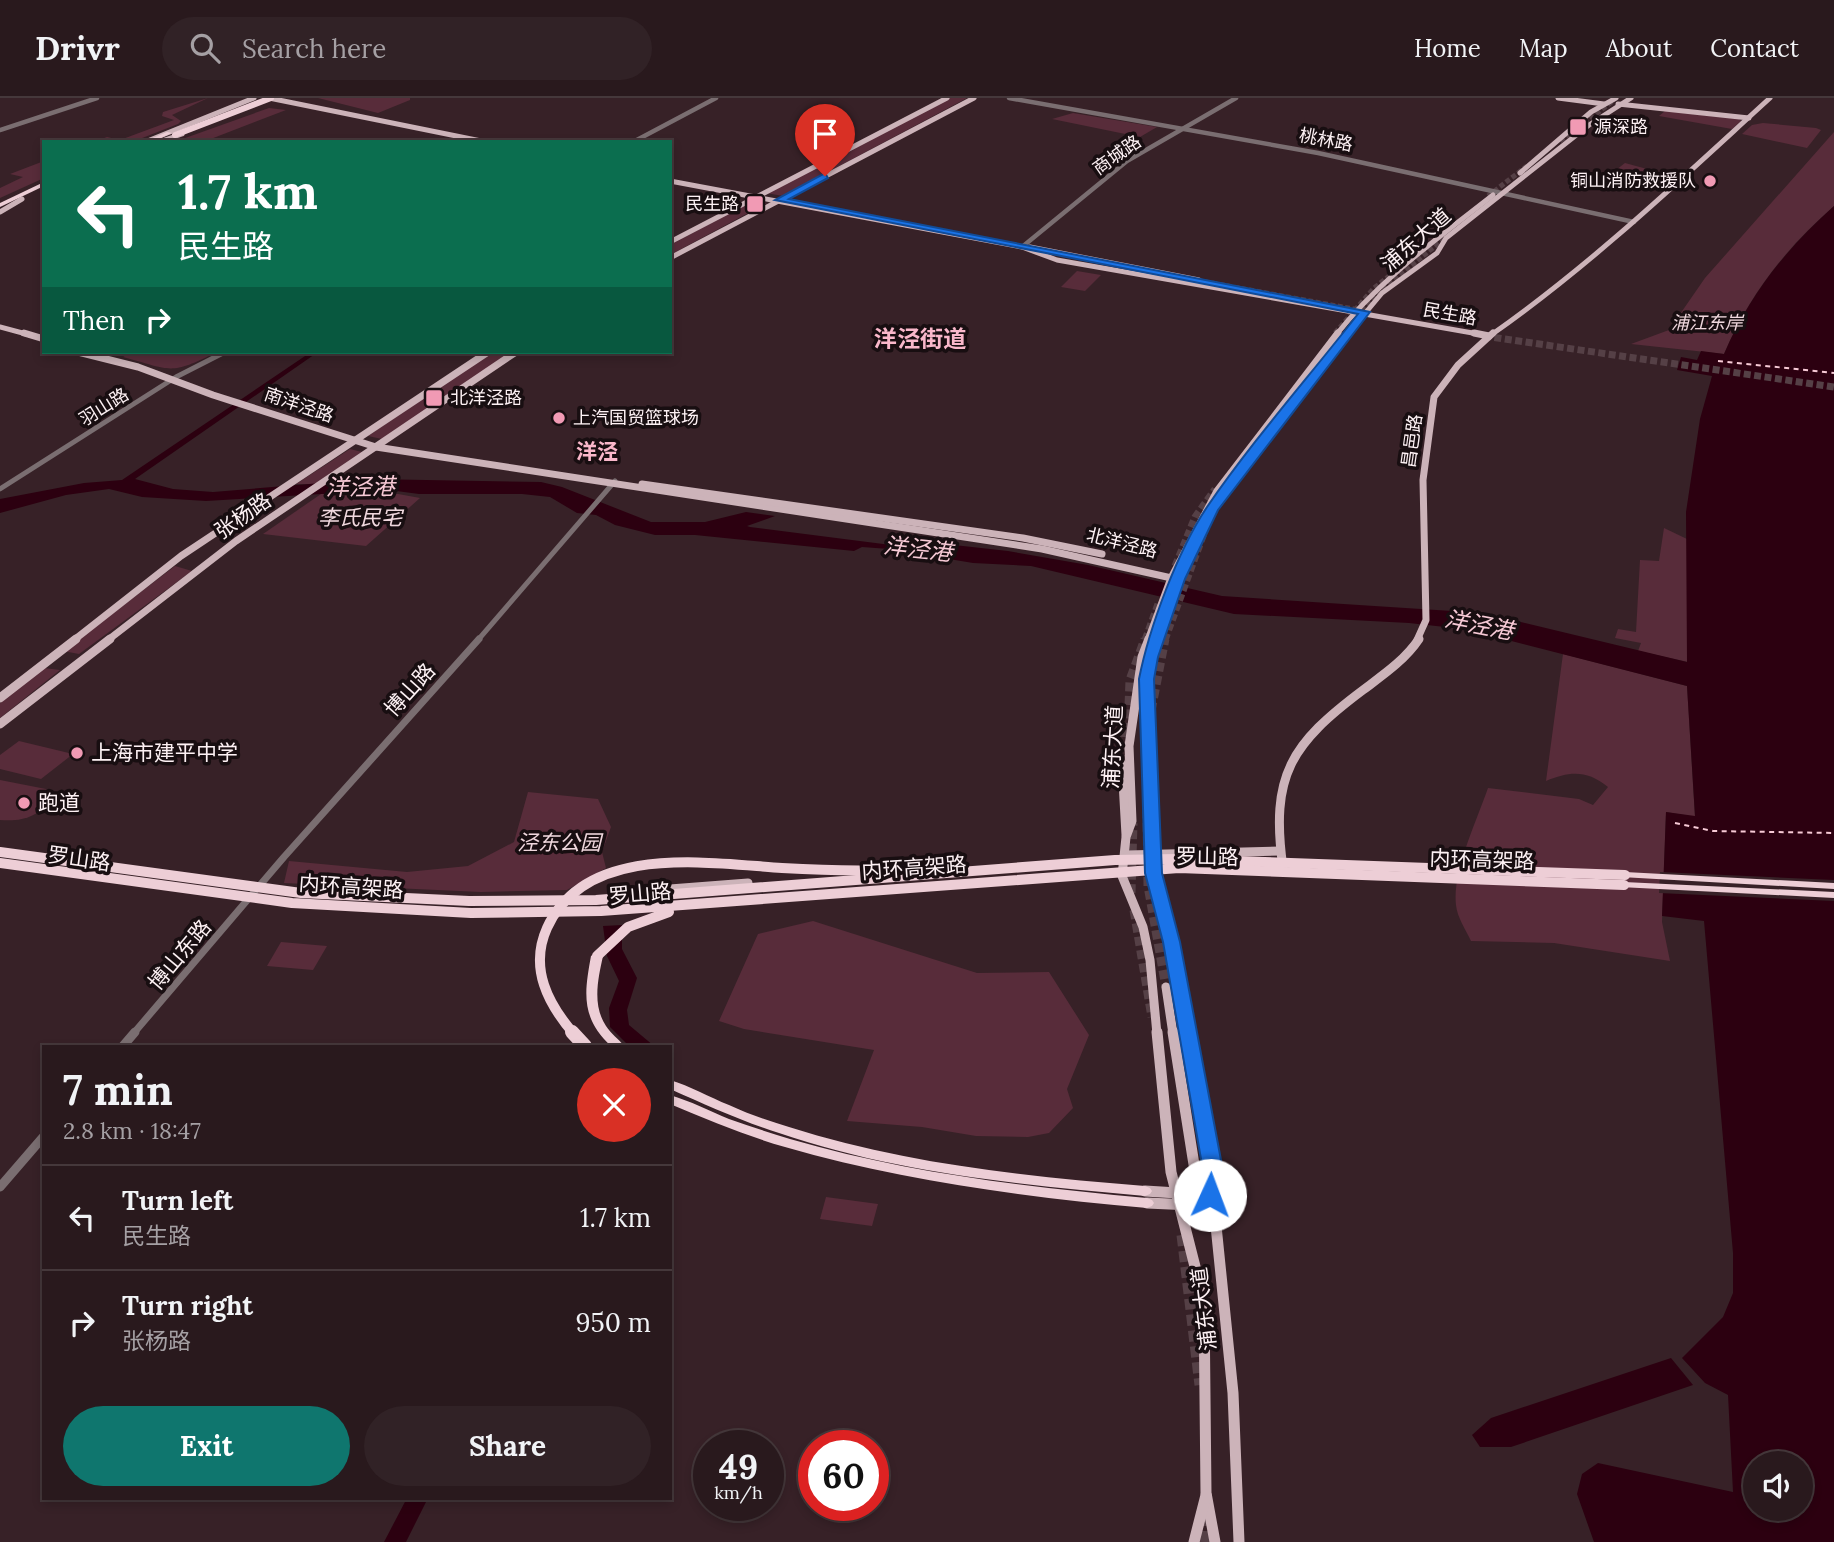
<!DOCTYPE html>
<html lang="en">
<head>
<meta charset="utf-8">
<style>
  :root { --surface:#29191d; --page:#312226; --text:#f1f3f6; --muted:#a5a0a4; --line:#45383b; --accent:#0f766e }
  body { margin:0; font-family:Lora,"Noto Sans SC",serif; background:var(--page); color:var(--text); height:100vh; display:flex; flex-direction:column; font-size:26px; white-space:nowrap }
  * { box-sizing:border-box; margin:0 }
  p { font-size:23px; color:var(--muted) }
  .icon { flex:none; width:38px; height:38px; fill:none; stroke:currentColor; stroke-width:2; stroke-linecap:round; stroke-linejoin:round }
  .map { position:relative; flex:1; overflow:hidden }
  .drawer { position:absolute; left:42px; top:947px; width:630px; height:455px; display:flex; flex-direction:column; background:var(--surface); border-radius:0px; box-shadow:0 4px 10px #0003,0 0 0 2px var(--line) }
  .drawer>* { flex:none }
  .guide { position:absolute; left:42px; top:42px; width:630px; height:214px; border-radius:0px; box-shadow:0 4px 10px #0003,0 0 0 2px var(--line); background:#0b6e4f; color:#fff; overflow:hidden }
  .fabs { position:absolute; left:1743px; top:1353px; display:grid; gap:14px }
  .fabs a { display:grid; place-items:center; width:70px; height:70px; border-radius:50%; background:var(--surface); box-shadow:0 4px 10px #0003,0 0 0 2px var(--line); font-size:35px }
  .speed { position:absolute; left:693px; top:1332px; display:flex; gap:14px; font-size:35px; font-weight:700; text-align:center }
  .speed>* { display:grid; place-content:center; width:91px; height:91px; border-radius:50%; background:var(--surface); box-shadow:0 4px 10px #0003,0 0 0 2px var(--line); line-height:1 }
  .speed small { font-size:18px; font-weight:400 }
  .speed .limit { border:10px solid #d22; background:#fff; color:#111 }
  .pin { position:absolute; display:grid; place-items:center; width:60px; height:60px; color:#fff; margin:-72px -30px; border-radius:50% 50% 50% 0; rotate:-45deg; box-shadow:0 0 7px #0007 }
  .pin .icon { rotate:45deg }
  .me { position:absolute; width:77px; margin:-38px; rotate:2deg; stroke-linejoin:round; filter:drop-shadow(0 0 5px #0008) }
  .turn { display:flex; align-items:center; gap:24px; height:147px; padding:0 21px; font-size:32px }
  .turn .icon { width:91px; height:91px; stroke-width:2.5 }
  .turn b { display:block; font-size:49px; line-height:60px }
  .then { display:flex; align-items:center; height:66px; padding:0 21px; background:#0003; gap:14px; font-size:26px }
  .round { display:grid; place-items:center; flex:none; width:74px; height:74px; border-radius:37px; background:var(--page) }
  .head { display:flex; align-items:center; justify-content:space-between; height:119px; padding:0 21px }
  h1 { font-size:42px; font-weight:700; line-height:52px }
  .primary-button { display:flex; gap:14px; margin-top:auto; padding:14px 21px }
  .primary-button a { flex:1; height:80px; border-radius:42px; background:var(--accent); color:#fff; font-size:28px; font-weight:700; line-height:80px; text-align:center }
  .primary-button a+a { background:var(--page); color:var(--text) }
  ul { padding:0; list-style:none }
  li { display:flex; align-items:center; gap:21px; height:105px; padding:0 21px; border-top:2px solid var(--line) }
  li div { flex:1 }
  li b { display:block; font-size:26px }
  li em { font-style:normal }
  header { display:flex; align-items:center; gap:42px; box-sizing:border-box; height:98px; padding:0 35px; background:var(--surface); border-bottom:2px solid var(--line) }
  header strong { font-size:33px }
  nav { display:flex; gap:38px; margin-inline-start:auto; font-size:24px }
  .search { width:490px; height:63px; background:var(--page); display:flex; align-items:center; gap:18px; box-sizing:border-box; padding:0 24px; border-radius:38px; color:var(--muted); font-size:26px }
  .map>svg:first-child { display:block }
</style>
</head>
<body>
<header>
<strong>Drivr</strong>
<div class="search"><svg class="icon" aria-label="search" viewBox="0 0 24 24"><circle cx="10" cy="10" r="6"/><path d="M15 15l6 6"/></svg>Search here</div>
<nav><a>Home</a><a>Map</a><a>About</a><a>Contact</a></nav>
</header>
<div class="map">
<svg width="1834" height="1444" viewBox="0 0 1834 1444">
  <rect width="100%" height="100%" fill="#372127"/>
  <!-- green -->
  <g fill="#582c3a">
    <path d="M 208,0 L 172,17 L 181,23 L 178,26 L 132,44 L 93,44 L 107,39 L 120,42 L 174,22 L 162,18 L 163,14 Z"/>
    <path d="M 318,0 L 410,0 L 410,2 L 378,15 Z"/>
    <path d="M 949,0 L 967,0 L 783,98 L 766,95 Z"/>
    <path d="M 269,10 L 286,12 L 203,44 L 174,44 Z"/>
    <path d="M 1665,13 L 1739,21 L 1741,23 L 1732,31 L 1659,18 Z"/>
    <path d="M 1073,15 L 1157,29 L 1140,39 L 1052,21 Z"/>
    <path d="M 1763,25 L 1816,30 L 1821,32 L 1807,50 L 1742,36 L 1752,27 Z"/>
    <path d="M 1834,34 L 1834,108 C 1785,151 1750,196 1724,256 L 1631,246 L 1669,232 L 1705,180 Z"/>
    <path d="M 44,63 L 44,80 L 0,100 L 0,90 L 23,79 L 10,76 Z"/>
    <path d="M 1625,65 L 1658,74 L 1644,85 L 1607,79 Z"/>
    <path d="M 754,102 L 767,105 L 670,157 L 670,147 Z"/>
    <path d="M 1077,173 L 1101,177 L 1085,193 L 1061,189 Z"/>
    <path d="M 132,254 L 217,254 C 169,278 172,272 123,259 Z"/>
    <path d="M 492,254 L 511,254 L 382,341 L 368,338 Z"/>
    <path d="M 350,351 L 362,354 L 315,386 L 296,386 Z"/>
    <path d="M 387,394 L 420,400 L 366,448 L 263,436 L 321,396 Z"/>
    <path d="M 1664,430 L 1687,441 L 1688,564 L 1638,553 L 1641,545 L 1615,540 L 1618,531 L 1636,534 L 1640,462 L 1659,463 Z"/>
    <path d="M 175,468 L 192,473 L 79,556 L 63,553 Z"/>
    <path d="M 1563,556 L 1687,588 L 1695,719 L 1666,714 L 1662,824 L 1670,863 L 1554,845 L 1471,843 C 1466,832 1457,819 1456,807 C 1452,774 1477,722 1488,690 L 1579,701 L 1593,707 L 1608,689 C 1587,672 1570,673 1546,683 Z"/>
    <path d="M 44,570 L 60,572 L 0,620 L 0,605 Z"/>
    <path d="M 19,643 L 73,656 L 41,681 L 0,671 L 0,657 Z"/>
    <path d="M 0,682 L 46,691 L 53,699 C 39,718 24,724 0,722 Z"/>
    <path d="M 528,694 L 598,701 L 611,729 L 602,754 L 606,770 L 567,792 L 481,794 L 284,785 L 289,763 L 407,774 L 468,768 L 514,744 Z"/>
    <path d="M 813,823 L 977,875 L 1049,874 L 1089,937 L 1067,991 L 1073,1010 L 1049,1035 L 1028,1039 L 976,1038 L 922,1029 L 847,1023 L 874,952 L 744,931 L 719,923 L 758,836 Z"/>
    <path d="M 281,844 L 327,848 L 313,872 L 267,868 Z"/>
    <path d="M 826,1099 L 878,1106 L 872,1128 L 820,1121 Z"/>
  </g>
  <!-- water -->
  <g fill="#2c0010" fill-rule="evenodd">
    <path d="M 1834,108 L 1834,1444 L 1594,1444 L 1577,1396 L 1582,1376 L 1598,1365 L 1733,1394 L 1728,1297 L 1705,1285 L 1682,1260 L 1723,1219 L 1733,1195 L 1733,1155 L 1704,823 L 1662,818 L 1666,714 L 1695,718 L 1687,588 L 1480,535 L 1481,533 L 1409,525 L 1234,516 L 1031,468 L 973,465 L 889,451 L 862,449 L 854,453 L 695,437 L 655,437 L 615,427 L 596,417 L 577,415 L 550,399 L 522,396 L 419,396 L 389,392 L 206,403 L 142,399 L 109,391 L 66,397 L 0,415 L 0,401 L 84,385 L 122,382 L 311,254 L 318,254 L 135,381 L 173,391 L 213,394 L 370,381 L 541,384 L 562,389 L 651,424 L 705,424 L 746,414 L 775,418 L 747,428 L 750,429 L 891,447 L 954,447 L 1008,453 L 1088,467 L 1222,498 L 1483,515 L 1687,564 L 1686,414 L 1700,321 L 1712,278 L 1677,272 L 1681,259 L 1697,262 L 1701,253 L 1724,256 C 1750,196 1786,151 1834,108 ZM 1755,1365 L 1801,1365 L 1801,1410 L 1755,1410 Z"/>
    <path d="M 622,827 L 622,851 L 637,880 L 627,912 L 629,927 L 654,948 L 629,948 L 610,929 L 609,910 L 619,883 L 607,858 L 603,828 Z"/>
    <path d="M 1671,1260 L 1693,1287 L 1511,1349 L 1480,1349 L 1472,1337 L 1491,1320 Z"/>
    <path d="M 407,1400 L 428,1400 L 406,1444 L 384,1444 Z"/>
  </g>
  <!-- pier -->
  <path fill="#372127" d="M 1660,774 L 1834,782 L 1834,803 L 1659,795 Z"/>
  <g fill="none" stroke-linecap="round" stroke-linejoin="round">
    <!-- ferry -->
    <g stroke="#f7cad6" stroke-width="2" stroke-dasharray="5 4.5" stroke-linecap="butt">
      <path d="M 1718,263 L 1834,275"/>
      <path d="M 1675,725 L 1713,733 L 1834,735"/>
    </g>
    <!-- major-tunnel-far3 -->
    <g stroke="#554046" stroke-width="5" stroke-dasharray="5 2.5" stroke-linecap="butt">
      <path d="M 1560,43 L 1613,3"/>
      <path d="M 1488,98 L 1527,68"/>
      <path d="M 1190,181 L 1359,212"/>
      <path d="M 1335,235 L 1374,190 L 1393,175"/>
      <path d="M 1344,237 L 1379,194 L 1450,136"/>
    </g>
    <!-- major-tunnel-far2 -->
    <g stroke="#554046" stroke-width="7" stroke-dasharray="7 3.5" stroke-linecap="butt">
      <path d="M 1484,238 L 1834,289"/>
      <path d="M 1175,468 L 1195,419 L 1215,391"/>
      <path d="M 1145,542 L 1158,506"/>
      <path d="M 1165,542 L 1206,430"/>
    </g>
    <!-- major-tunnel-far1 -->
    <g stroke="#554046" stroke-width="9" stroke-dasharray="9 4.5" stroke-linecap="butt">
      <path d="M 1151,613 L 1165,541"/>
      <path d="M 1128,634 L 1130,582 L 1145,541"/>
      <path d="M 1146,644 L 1148,788 L 1166,889"/>
      <path d="M 1122,666 L 1124,625"/>
      <path d="M 1131,795 L 1133,725"/>
      <path d="M 1134,812 L 1152,919"/>
    </g>
    <!-- major-tunnel -->
    <g stroke="#554046" stroke-width="11" stroke-dasharray="11 5" stroke-linecap="butt">
      <path d="M 1182,1137 L 1200,1287"/>
      <path d="M 1204,1444 L 1206,1412"/>
    </g>
    <!-- minor-far3 -->
    <g stroke="#7a6e71" stroke-width="4.5">
      <path d="M 1009,0 L 1318,55 L 1634,124"/>
      <path d="M 0,32 L 97,0"/>
      <path d="M 633,44 L 716,0"/>
      <path d="M 1022,149 L 1127,63 L 1236,0"/>
    </g>
    <!-- minor-far2 -->
    <g stroke="#7a6e71" stroke-width="5">
      <path d="M 0,391 L 176,279 L 225,254"/>
      <path d="M 478,542 L 615,383"/>
    </g>
    <!-- minor-far1 -->
    <path stroke="#7a6e71" stroke-width="7" d="M 133,936 L 284,759 L 479,541"/>
    <!-- minor -->
    <g stroke="#7a6e71" stroke-width="9">
      <path d="M 123,948 L 135,934"/>
      <path d="M 0,1089 L 44,1038"/>
    </g>
    <!-- major-far3 -->
    <g stroke="#ccb3b9" stroke-width="5">
      <path d="M 269,0 L 486,44"/>
      <path d="M 1558,0 L 1604,6"/>
      <path d="M 1618,6 L 1749,20"/>
      <path d="M 145,44 L 254,0"/>
      <path d="M 159,44 L 182,36"/>
      <path d="M 1520,75 L 1591,14 L 1616,0"/>
      <path d="M 670,83 L 1022,149 L 1057,162 L 1484,237"/>
      <path d="M 0,114 L 22,101"/>
      <path d="M 670,144 L 947,0"/>
      <path d="M 1030,149 L 1199,182"/>
      <path d="M 670,160 L 974,0"/>
      <path d="M 0,229 L 30,237"/>
      <path d="M 1336,237 C 1380,181 1437,141 1493,97"/>
      <path d="M 1347,237 L 1382,195 L 1437,155 L 1446,140 L 1589,27 L 1631,0"/>
      <path d="M 1491,237 C 1591,167 1680,82 1770,0"/>
    </g>
    <!-- major-far2 -->
    <g stroke="#ccb3b9" stroke-width="7">
      <path d="M 24,235 L 44,241"/>
      <path d="M 1474,235 L 1489,238"/>
      <path d="M 78,254 L 138,269 L 213,297 L 376,349 L 1042,451 L 1176,481"/>
      <path d="M 642,386 L 1023,440 L 1102,456"/>
      <path d="M 74,542 L 181,458 L 488,254"/>
      <path d="M 108,542 L 236,443 L 516,254"/>
      <path d="M 1148,542 L 1171,480 L 1217,393 L 1338,235"/>
      <path d="M 1157,542 L 1178,481 L 1212,411 L 1348,235"/>
      <path d="M 1417,542 L 1426,522 L 1423,382 L 1434,299 L 1458,267 L 1493,235"/>
    </g>
    <!-- major-far1 -->
    <g stroke="#ccb3b9" stroke-width="9">
      <path d="M 1149,541 L 1142,559 L 1129,648 L 1132,723 L 1126,739 L 1122,778 L 1143,829 L 1150,862 L 1157,936"/>
      <path d="M 1157,541 L 1147,581 L 1154,775 L 1188,936"/>
      <path d="M 0,600 L 76,541"/>
      <path d="M 0,626 L 110,541"/>
      <path d="M 1122,666 L 1126,737"/>
      <path d="M 1128,757 L 1280,753"/>
      <path d="M 1283,770 C 1270,677 1291,646 1363,592 C 1383,577 1405,562 1419,541"/>
      <path d="M 657,792 L 748,785"/>
      <path d="M 1166,889 L 1173,936"/>
    </g>
    <!-- major -->
    <g stroke="#ccb3b9" stroke-width="11">
      <path d="M 1157,934 L 1171,1074 L 1204,1204 L 1206,1395 L 1215,1444"/>
      <path d="M 1173,934 L 1195,1073 L 1210,1097"/>
      <path d="M 1188,934 L 1214,1078 L 1210,1097 L 1214,1108 L 1233,1295 L 1239,1444"/>
      <path d="M 1145,1093 L 1210,1097"/>
      <path d="M 1147,1105 L 1214,1108"/>
      <path d="M 1194,1444 L 1206,1397"/>
    </g>
    <!-- highway -->
    <g fill="#edced6" fill-rule="evenodd">
      <path d="M 167,34 L 172,35 L 152,44 L 143,44 Z"/>
      <path d="M 44,84 L 44,88 L 0,109 L 0,105 Z"/>
      <path d="M 1625,774 L 1834,785 L 1834,791 L 1621,779 L 1620,777 Z"/>
      <path d="M 1624,784 L 1834,794 L 1834,800 L 1620,789 L 1619,787 L 1620,785 Z"/>
      <path d="M 597,854 L 603,858 C 598,881 592,907 606,928 C 611,936 619,941 624,948 L 611,948 C 581,920 584,896 591,858 Z"/>
      <path d="M 670,982 C 690,988 709,999 729,1007 C 748,1016 769,1023 789,1029 C 904,1066 1025,1078 1145,1088 L 1150,1090 L 1152,1093 L 1150,1096 L 1145,1098 C 1022,1087 896,1075 779,1035 C 741,1023 706,1007 670,991 Z"/>
      <path d="M 670,997 C 690,1003 710,1013 729,1021 C 749,1028 770,1035 790,1041 C 907,1075 1026,1089 1147,1100 L 1152,1102 L 1154,1105 L 1152,1108 L 1147,1110 C 1025,1099 903,1083 785,1049 C 746,1038 708,1022 670,1006 Z"/>
    </g>
    <!-- highway-bridge-far2 -->
    <path stroke="#edced6" stroke-width="6" d="M 175,37 L 271,0"/>
    <!-- highway-bridge-far1 -->
    <g stroke="#edced6" stroke-width="10">
      <path d="M 0,754 L 301,795 L 469,803 L 596,802 L 1115,762 L 1178,761 L 1625,777"/>
      <path d="M 0,765 L 292,805 L 471,815 L 601,813 L 1179,770 L 1624,787"/>
      <path d="M 597,858 L 628,829 L 669,814"/>
      <path d="M 574,936 C 548,906 529,870 547,830 C 586,745 706,765 782,770 C 817,772 853,773 888,772"/>
    </g>
    <!-- highway-bridge -->
    <path stroke="#edced6" stroke-width="14" d="M 572,934 L 585,948"/>
  </g>
  <!-- route -->
  <path fill="#1a73e8" stroke="#114b97" stroke-width="2" d="M 825,75 L 828,80 L 789,101 L 1370,214 L 1218,412 L 1185,481 L 1158,559 L 1154,581 L 1162,775 L 1180,844 L 1224,1078 L 1217,1102 L 1203,1102 L 1200,1097 L 1204,1078 L 1163,844 L 1145,775 L 1139,581 C 1149,530 1178,452 1207,409 C 1253,342 1308,280 1358,216 L 775,102 Z"/>
  <!-- markers -->
  <g fill="#f19ab4" stroke="#180e11" stroke-width="2.5">
    <rect x="1569" y="20" width="18" height="18" rx="3.5"/>
    <circle cx="1710" cy="83" r="7"/>
    <rect x="746" y="97" width="18" height="18" rx="3.5"/>
    <rect x="425" y="291" width="18" height="18" rx="3.5"/>
    <circle cx="559" cy="320" r="7"/>
    <circle cx="77" cy="655" r="7"/>
    <circle cx="24" cy="705" r="7"/>
  </g>
  <g text-anchor="middle" stroke-width="7" stroke-linejoin="round" paint-order="stroke">
    <!-- far-poi labels -->
    <g font-size="18" fill="#fdf1f4" stroke="#180e11" text-anchor="start">
      <text x="1594" y="35">源深路</text>
      <text x="1696" y="89" text-anchor="end">铜山消防救援队</text>
      <text x="739" y="112" text-anchor="end">民生路</text>
      <text x="450" y="306">北洋泾路</text>
      <text x="573" y="326">上汽国贸篮球场</text>
    </g>
    <!-- far-street labels -->
    <g font-size="18" fill="#fdf1f4" stroke="#180e11">
      <text transform="translate(1326 42) rotate(11)" y="6">桃林路</text>
      <text transform="translate(1117 57) rotate(-35)" y="6">商城路</text>
      <text transform="translate(1450 216) rotate(10)" y="6">民生路</text>
      <text transform="translate(299 307) rotate(19)" y="6">南洋泾路</text>
      <text transform="translate(104 309) rotate(-32)" y="6">羽山路</text>
      <text transform="translate(1412 343) rotate(-82)" y="6">昌邑路</text>
      <text transform="translate(1122 445) rotate(14)" y="6">北洋泾路</text>
    </g>
    <!-- far-park labels -->
    <g font-size="18" font-style="italic" fill="#f0d8de" stroke="#180e11">
      <text x="1707" y="231">浦江东岸</text>
    </g>
    <!-- street labels -->
    <g font-size="21" fill="#fdf1f4" stroke="#180e11">
      <text transform="translate(1416 142) rotate(-41)" y="7">浦东大道</text>
      <text transform="translate(243 418) rotate(-35)" y="7">张杨路</text>
      <text transform="translate(410 592) rotate(-48)" y="7">博山路</text>
      <text transform="translate(1113 649) rotate(-87)" y="7">浦东大道</text>
      <text transform="translate(1207 759) rotate(1)" y="7">罗山路</text>
      <text transform="translate(79 761) rotate(8)" y="7">罗山路</text>
      <text transform="translate(1482 762) rotate(2)" y="7">内环高架路</text>
      <text transform="translate(914 770) rotate(-4)" y="7">内环高架路</text>
      <text transform="translate(351 789) rotate(4)" y="7">内环高架路</text>
      <text transform="translate(640 796) rotate(-5)" y="7">罗山路</text>
      <text transform="translate(180 857) rotate(-50)" y="7">博山东路</text>
      <text transform="translate(1204 1211) rotate(-97)" y="7">浦东大道</text>
    </g>
    <!-- far-quarter labels -->
    <g font-size="21" font-weight="bold" fill="#f9b7ca" stroke="#180e11">
      <text x="597" y="361">洋泾</text>
    </g>
    <!-- park labels -->
    <g font-size="21" font-style="italic" fill="#f0d8de" stroke="#180e11">
      <text x="360" y="427">李氏民宅</text>
      <text x="559" y="752">泾东公园</text>
    </g>
    <!-- poi labels -->
    <g font-size="21" fill="#fdf1f4" stroke="#180e11" text-anchor="start">
      <text x="91" y="662">上海市建平中学</text>
      <text x="38" y="712">跑道</text>
    </g>
    <!-- far-district labels -->
    <g font-size="23" font-weight="bold" fill="#f9b7ca" stroke="#180e11">
      <text x="920" y="249">洋泾街道</text>
    </g>
    <!-- water labels -->
    <g font-size="23" font-style="italic" fill="#f7cad6" stroke="#180e11">
      <text transform="translate(360 389) rotate(-1)" y="8">洋泾港</text>
      <text transform="translate(918 451) rotate(6)" y="8">洋泾港</text>
      <text transform="translate(1479 527) rotate(11)" y="8">洋泾港</text>
    </g>
  </g>
</svg>
<div class="fabs">
<a><svg class="icon" aria-label="sound" viewBox="0 0 24 24"><path d="M4 9h4l5-4v14l-5-4H4zM17 9q2 3 0 6"/></svg></a>
</div>
<div class="speed"><div>49<small>km/h</small></div><div class="limit">60</div></div>
<div class="pin" style="left:825px;top:78px;background:#d93025"><svg class="icon" aria-label="arrive" viewBox="0 0 24 24"><path d="M6 21V4h12l-3 4 3 4H6"/></svg></div>
<svg class="me" style="left:1210px;top:1097px" viewBox="-20 -20 40 40"><circle r="19" fill="#fff"/><path d="M0-13L10 11 0 6-10 11z" fill="#1a73e8"/></svg>
<div class="guide">
<div class="turn"><svg class="icon" aria-label="left" viewBox="0 0 24 24"><path d="M17 20v-9H6M10 6l-5 5 5 5"/></svg><div><b>1.7 km</b>民生路</div></div>
<div class="then">Then<svg class="icon" aria-label="right" viewBox="0 0 24 24"><path d="M7 20v-9h11M14 6l5 5-5 5"/></svg></div>
</div>
<section class="drawer">
<div class="head"><div><h1>7 min</h1><p>2.8 km · 18:47</p></div><a class="round" style="background:#d93025;color:#fff"><svg class="icon" aria-label="close" viewBox="0 0 24 24"><path d="M6 6l12 12M18 6L6 18"/></svg></a></div>
<ul>
<li><svg class="icon" aria-label="left" viewBox="0 0 24 24"><path d="M17 20v-9H6M10 6l-5 5 5 5"/></svg><div><b>Turn left</b><p>民生路</p></div><em>1.7 km</em></li>
<li><svg class="icon" aria-label="right" viewBox="0 0 24 24"><path d="M7 20v-9h11M14 6l5 5-5 5"/></svg><div><b>Turn right</b><p>张杨路</p></div><em>950 m</em></li>
</ul>
<div class="primary-button"><a>Exit</a><a>Share</a></div>
</section>
</div>
</body>
</html>
